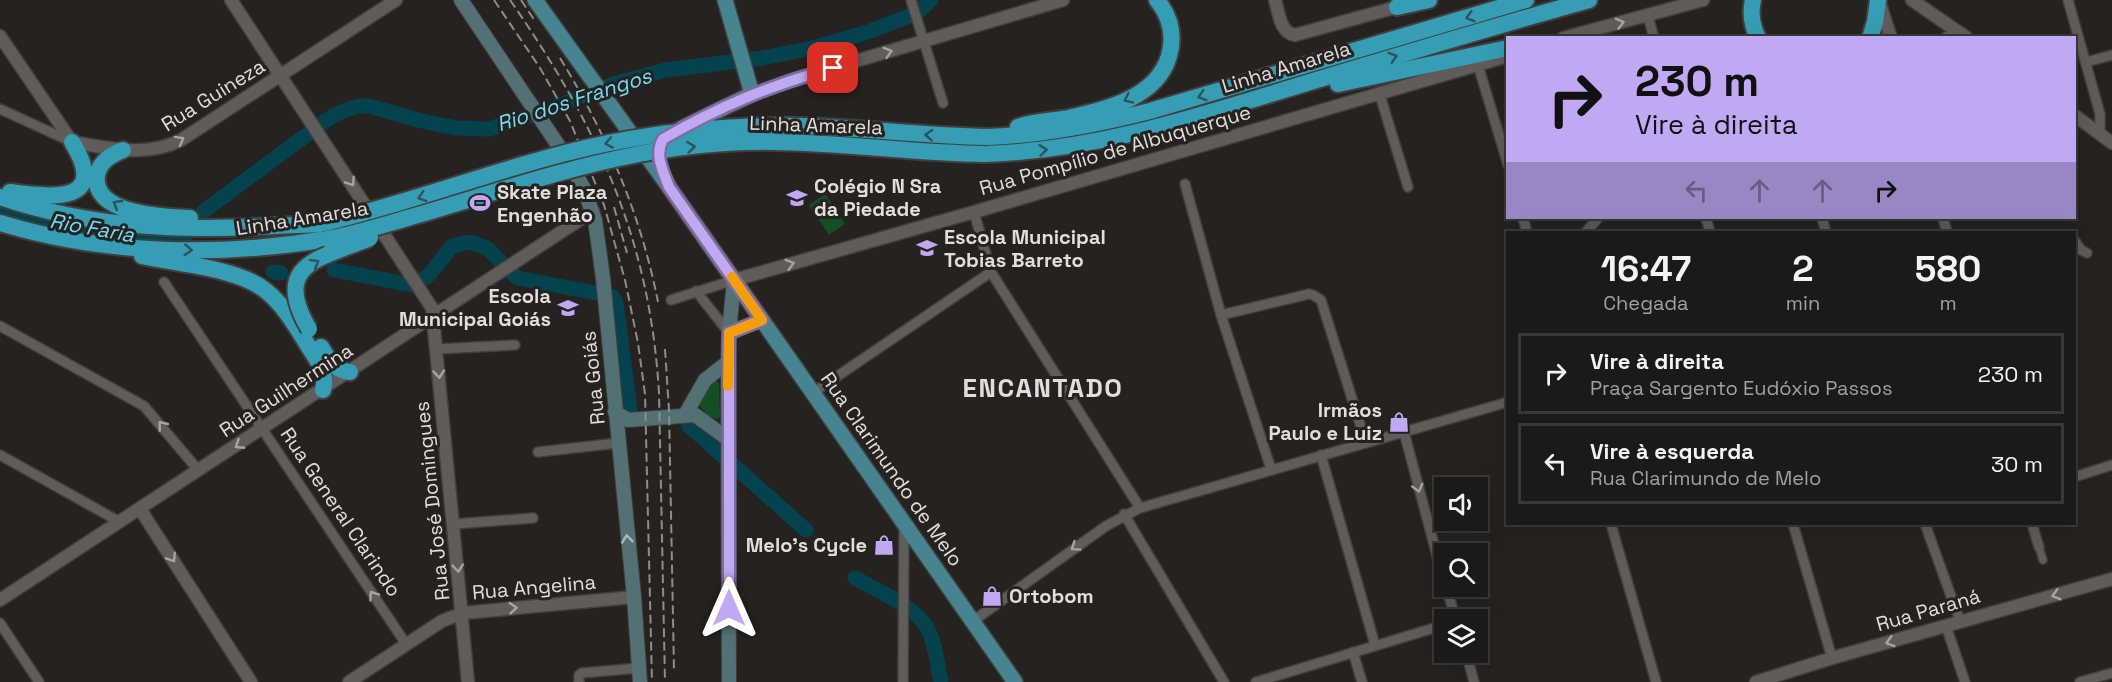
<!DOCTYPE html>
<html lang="pt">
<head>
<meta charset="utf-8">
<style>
  :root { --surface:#1c1a18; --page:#252321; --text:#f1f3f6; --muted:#a0a1a2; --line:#3a3837 }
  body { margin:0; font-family:"Space Grotesk",sans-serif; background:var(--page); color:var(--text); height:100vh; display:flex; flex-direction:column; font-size:22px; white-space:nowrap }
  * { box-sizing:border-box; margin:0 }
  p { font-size:20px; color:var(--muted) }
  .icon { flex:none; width:33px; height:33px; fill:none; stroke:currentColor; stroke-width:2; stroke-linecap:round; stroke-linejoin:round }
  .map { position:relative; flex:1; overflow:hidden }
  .details { position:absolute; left:1506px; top:231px; width:570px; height:294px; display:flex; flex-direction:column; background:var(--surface); border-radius:0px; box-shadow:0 6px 24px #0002,0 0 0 2px var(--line) }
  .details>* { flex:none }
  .top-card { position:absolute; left:1506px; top:36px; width:570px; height:183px; border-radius:0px; box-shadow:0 6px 24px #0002,0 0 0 2px var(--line); background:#c1a8f3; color:#111; overflow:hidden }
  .controls { position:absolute; left:1434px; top:477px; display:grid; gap:12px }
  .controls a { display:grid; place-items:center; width:54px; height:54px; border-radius:0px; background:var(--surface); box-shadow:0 6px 24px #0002,0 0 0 2px var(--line); font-size:30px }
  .pin { position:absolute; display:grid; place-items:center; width:51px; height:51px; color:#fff; margin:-26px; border-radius:12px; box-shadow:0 3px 9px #0006 }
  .me { position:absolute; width:66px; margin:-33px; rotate:0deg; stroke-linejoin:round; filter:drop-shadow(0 0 4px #0008) }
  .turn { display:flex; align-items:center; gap:21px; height:126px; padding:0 30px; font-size:27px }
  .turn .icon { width:78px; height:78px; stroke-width:2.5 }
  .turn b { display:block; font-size:42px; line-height:51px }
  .lanes { display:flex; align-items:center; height:57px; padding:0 30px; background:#0003; justify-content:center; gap:30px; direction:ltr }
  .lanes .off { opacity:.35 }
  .eta { display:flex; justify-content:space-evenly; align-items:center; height:102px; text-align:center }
  .eta b { font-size:36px; font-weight:700; line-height:42px }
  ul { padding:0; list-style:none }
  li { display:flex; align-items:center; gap:18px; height:81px; margin:0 12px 9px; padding:0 18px; border:3px solid var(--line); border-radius:0px }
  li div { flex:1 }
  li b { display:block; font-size:22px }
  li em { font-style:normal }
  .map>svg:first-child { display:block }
</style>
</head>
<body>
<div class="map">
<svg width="2112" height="682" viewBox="0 0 2112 682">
  <rect width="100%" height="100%" fill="#262220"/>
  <!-- green -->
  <g fill="#124f26">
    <path d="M 825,194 L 845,224 L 829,235 L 809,205 Z"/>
    <path d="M 714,380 L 719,382 L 720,413 L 720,417 L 717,419 L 708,416 L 699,405 Z"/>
  </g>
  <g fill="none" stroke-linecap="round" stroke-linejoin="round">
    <!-- river -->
    <g stroke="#04434e" stroke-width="15">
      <path d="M 0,210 C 61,228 122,236 185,240"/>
      <path d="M 204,211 L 328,119 L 343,111 L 358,106 L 369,106 L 422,121 L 456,128 L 489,129 L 550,109 L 616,83 L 666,70 L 763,58 L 812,48 L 868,32 L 917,13 L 931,0"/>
      <path d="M 334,270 L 412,285 L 429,275 L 452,246 L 470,242 L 487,248 L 517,278 L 612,296 L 616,303 L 630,409"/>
      <path d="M 273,272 L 281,273"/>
      <path d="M 688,425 L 806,530"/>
      <path d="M 855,578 C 876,590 915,606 927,628 C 936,644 937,664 941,682"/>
    </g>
    <!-- pedestrian casing -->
    <g stroke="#413f3d" stroke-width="10">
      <path id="pedestrian" d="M 2039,547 L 2043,560"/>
    </g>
    <!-- minor casing -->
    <g stroke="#413f3d" stroke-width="12">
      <g id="minor">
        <path d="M 911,0 L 943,103"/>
        <path d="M 2068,0 L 2100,114 L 2100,134"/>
        <path d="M 1648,16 L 1654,38"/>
        <path d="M 2086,62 L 2112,55"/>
        <path d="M 1478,65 L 1508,165"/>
        <path d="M 1379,92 L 1408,187"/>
        <path d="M 0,109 L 72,142"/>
        <path d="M 1185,184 L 1221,315 L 1271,469"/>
        <path d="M 974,212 L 991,272 L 1140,508"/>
        <path d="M 1523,218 L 1527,232"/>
        <path d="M 1706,218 L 1710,232"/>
        <path d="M 1822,218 L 1826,232"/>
        <path d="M 1943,218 L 1947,232"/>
        <path d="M 1586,232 L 1598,218"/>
        <path d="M 2074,240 L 2081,250 L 2087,253"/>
        <path d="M 164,282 L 406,644"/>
        <path d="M 696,291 L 729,333"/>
        <path d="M 671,300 L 734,280"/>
        <path d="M 1221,315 L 1309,294 L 1313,295 L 1321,300 L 1366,443"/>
        <path d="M 0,326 L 144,406 L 199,471"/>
        <path d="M 437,349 L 515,345"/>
        <path d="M 814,392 L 991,272"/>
        <path d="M 1404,432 L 1444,582"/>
        <path d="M 538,452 L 618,443"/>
        <path d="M 0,455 L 120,522"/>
        <path d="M 1321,455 L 1375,645"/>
        <path d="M 2074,477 L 2112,465"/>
        <path d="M 1124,514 L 1224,682"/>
        <path d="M 454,524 L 533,518"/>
        <path d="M 1611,524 L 1656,682"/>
        <path d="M 1793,524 L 1832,658"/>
        <path d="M 1925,524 L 1960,621"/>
        <path d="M 2032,524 L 2039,547"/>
        <path d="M 1446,586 L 1456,620"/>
        <path d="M 973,621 L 1106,526 L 1140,508 L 1508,402"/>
        <path d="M 0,623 L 39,682"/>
        <path d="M 1946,626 L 1965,682"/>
        <path d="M 1353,652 L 1362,682"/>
        <path d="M 1466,652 L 1474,682"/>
        <path d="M 579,682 L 579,675 L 582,673 L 639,668"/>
        <path d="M 903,682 L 904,525"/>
        <path d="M 1256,682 L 1444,625"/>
        <path d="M 2080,682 L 2112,673"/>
      </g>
    </g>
    <!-- tertiary casing -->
    <g stroke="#413f3d" stroke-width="15">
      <g id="tertiary">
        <path d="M 231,0 L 432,308 L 468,682"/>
        <path d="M 1275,0 C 1279,13 1280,33 1295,35 L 1397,7"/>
        <path d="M 1912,0 L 1967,38"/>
        <path d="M 1879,1 L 1891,38"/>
        <path d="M 0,36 L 72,142 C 108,148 146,158 181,140 L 396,0"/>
        <path d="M 1563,38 L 1703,0"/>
        <path d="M 1947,38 L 1962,34"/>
        <path d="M 752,94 L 788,81 L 1063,0"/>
        <path d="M 2074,115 L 2112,143"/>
        <path d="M 734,280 L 974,212 L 1508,56"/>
        <path d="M 140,509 L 251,682"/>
        <path d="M 0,600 L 593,211"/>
        <path d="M 349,682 L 442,621 L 463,613 L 634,597"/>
        <path d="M 1756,682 L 1832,658 L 2112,579"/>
      </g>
    </g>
    <!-- secondary casing -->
    <g stroke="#413f3d" stroke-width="16">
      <g id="secondary">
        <path d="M 461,0 L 568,160 L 584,189 L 595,220 L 603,278 L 634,597 L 640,682"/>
        <path d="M 729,333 L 762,320"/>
        <path d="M 615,412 L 628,420 L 695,415 L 728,439"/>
        <path d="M 685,415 L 705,380 L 728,362"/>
        <path d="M 729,682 L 728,362 L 729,333 L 734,280"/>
      </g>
    </g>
    <!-- primary casing -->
    <g stroke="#413f3d" stroke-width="18">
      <g id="primary">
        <path d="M 535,0 L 669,187 L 1015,682"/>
        <path d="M 676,131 L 752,94 L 725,0"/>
      </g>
    </g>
    <!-- motorway casing -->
    <g stroke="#413f3d" stroke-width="20">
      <g id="motorway">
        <path d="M 1753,0 C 1750,13 1752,26 1758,38"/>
        <path d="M 1397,7 L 1429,0"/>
        <path d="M 1870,38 L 1875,22 L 1878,0"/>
        <path d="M 1338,84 L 1508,48"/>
        <path d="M 1018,127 C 1033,121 1052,121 1068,118 C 1105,110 1157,98 1169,56 C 1175,35 1170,16 1157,0"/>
        <path d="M 987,137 C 1043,135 1095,125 1150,111 L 1526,0"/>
        <path d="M 123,150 C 111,155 100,161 97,175 C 91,215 166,217 190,218"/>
        <path d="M 984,154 C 1093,151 1196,117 1300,85 C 1396,56 1492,27 1589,0"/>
        <path d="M 10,192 C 52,198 110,204 72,142"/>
        <path d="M 0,197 C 91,228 180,231 275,226 C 290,225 305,225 320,224"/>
        <path d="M 0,223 C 105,255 219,257 327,239"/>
        <path d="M 142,256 C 178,264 237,268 265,290 C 283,304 296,326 307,344 C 316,359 328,372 323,390"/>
        <path d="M 321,347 C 329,360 334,370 350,372"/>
      </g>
    </g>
    <!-- pedestrian -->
    <use href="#pedestrian" stroke="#605c59" stroke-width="7"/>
    <!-- minor -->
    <use href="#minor" stroke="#605c59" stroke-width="9"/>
    <!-- tertiary -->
    <use href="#tertiary" stroke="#605c59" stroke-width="12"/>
    <!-- secondary -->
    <use href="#secondary" stroke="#537074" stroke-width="14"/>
    <!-- primary -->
    <use href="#primary" stroke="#468490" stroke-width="15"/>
    <!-- motorway -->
    <use href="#motorway" stroke="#359eb4" stroke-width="16"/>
    <!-- rail -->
    <g stroke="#8f8c8a" stroke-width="2" stroke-dasharray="9 4.5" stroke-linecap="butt">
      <path d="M 494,0 L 540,68 L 570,121 L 604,205 L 625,280 L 638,343 L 645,394 L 652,682"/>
      <path d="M 510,0 C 597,125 650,239 659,393 L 665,682"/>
      <path d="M 521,0 L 535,21"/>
      <path d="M 560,58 C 606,133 641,215 658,302"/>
      <path d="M 614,207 L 627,253"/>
      <path d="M 665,349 L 669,410 L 674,670"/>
    </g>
    <!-- motorway-bridge casing -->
    <g stroke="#413f3d" stroke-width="20" stroke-linecap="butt">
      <g id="motorway-bridge">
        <path d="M 320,224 C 425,200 525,157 630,139 C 687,129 744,125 802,126 C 864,128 925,136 987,137"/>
        <path d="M 327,239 C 356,234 383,225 411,217 C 487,195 561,169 639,154 C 683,146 730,141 775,142 C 845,143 915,153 984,154"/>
        <path d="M 309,329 C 271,264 319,259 370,238"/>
      </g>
    </g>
    <!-- motorway-bridge -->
    <use href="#motorway-bridge" stroke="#359eb4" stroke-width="16"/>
  </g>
  <!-- one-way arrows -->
  <defs><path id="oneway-chevron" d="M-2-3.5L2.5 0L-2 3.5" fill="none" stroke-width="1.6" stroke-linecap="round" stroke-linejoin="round" transform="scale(1.5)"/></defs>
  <g stroke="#2c545b">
    <use href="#oneway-chevron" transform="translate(1470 17) rotate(164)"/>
    <use href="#oneway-chevron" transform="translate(1393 57) rotate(-17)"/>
    <use href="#oneway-chevron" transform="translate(1202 96) rotate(163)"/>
    <use href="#oneway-chevron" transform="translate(1128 99) rotate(155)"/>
    <use href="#oneway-chevron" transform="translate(929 135) rotate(-177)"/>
    <use href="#oneway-chevron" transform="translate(609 143) rotate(169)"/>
    <use href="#oneway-chevron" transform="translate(691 147) rotate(-6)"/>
    <use href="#oneway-chevron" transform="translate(1043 150) rotate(-6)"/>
    <use href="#oneway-chevron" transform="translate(422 197) rotate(163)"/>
    <use href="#oneway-chevron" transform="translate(117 204) rotate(-149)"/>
    <use href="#oneway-chevron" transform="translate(188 250) rotate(3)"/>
    <use href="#oneway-chevron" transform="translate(315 263) rotate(-30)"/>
  </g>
  <g stroke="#a7a4a2">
    <use href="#oneway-chevron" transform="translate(1620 23) rotate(-14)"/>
    <use href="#oneway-chevron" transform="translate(888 52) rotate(-16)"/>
    <use href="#oneway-chevron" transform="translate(180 140) rotate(-29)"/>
    <use href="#oneway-chevron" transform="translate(351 182) rotate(57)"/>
    <use href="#oneway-chevron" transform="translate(790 264) rotate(-16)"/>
    <use href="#oneway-chevron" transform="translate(439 374) rotate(85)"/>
    <use href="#oneway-chevron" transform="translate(162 425) rotate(-129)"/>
    <use href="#oneway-chevron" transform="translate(239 445) rotate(147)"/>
    <use href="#oneway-chevron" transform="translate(1418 488) rotate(75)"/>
    <use href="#oneway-chevron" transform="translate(1075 547) rotate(145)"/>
    <use href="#oneway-chevron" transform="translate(172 558) rotate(57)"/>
    <use href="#oneway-chevron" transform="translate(458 568) rotate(84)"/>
    <use href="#oneway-chevron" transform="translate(373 595) rotate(-124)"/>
    <use href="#oneway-chevron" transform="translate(2056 595) rotate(164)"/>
    <use href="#oneway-chevron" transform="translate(513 608) rotate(-5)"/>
    <use href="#oneway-chevron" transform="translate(1890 642) rotate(164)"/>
  </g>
  <use stroke="#afb8b8" href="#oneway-chevron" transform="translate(627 539) rotate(-96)"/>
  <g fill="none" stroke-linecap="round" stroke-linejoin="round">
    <!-- route casing -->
    <g stroke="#7d6d9e" stroke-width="15">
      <path id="route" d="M 729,608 L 729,333 L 762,320 L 669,187 C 663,171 654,155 663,139 C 720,106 769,86 833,68"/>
    </g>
    <!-- route -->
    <use href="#route" stroke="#c1a8f3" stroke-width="10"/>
    <!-- slow -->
    <path stroke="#f59e0b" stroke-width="10" d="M 728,386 L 729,333 L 762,320 L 732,277"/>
  </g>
  <!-- icons -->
  <defs>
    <g id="school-bare" transform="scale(1.62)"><path d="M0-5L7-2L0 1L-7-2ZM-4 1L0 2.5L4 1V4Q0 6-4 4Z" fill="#c1a8f3" stroke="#262220" stroke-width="2.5" paint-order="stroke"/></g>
    <g id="stadium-bare" transform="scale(1.62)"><path d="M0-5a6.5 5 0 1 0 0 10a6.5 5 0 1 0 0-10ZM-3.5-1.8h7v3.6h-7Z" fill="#c1a8f3" stroke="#262220" stroke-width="2.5" paint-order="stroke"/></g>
    <g id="shop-bare" transform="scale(1.62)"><path d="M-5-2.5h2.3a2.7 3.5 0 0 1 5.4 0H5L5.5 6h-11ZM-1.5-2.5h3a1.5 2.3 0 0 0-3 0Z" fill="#c1a8f3" stroke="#262220" stroke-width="2.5" paint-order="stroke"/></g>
  </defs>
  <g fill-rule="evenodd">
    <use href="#school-bare" x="797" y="198"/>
    <use href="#stadium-bare" x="480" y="203"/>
    <use href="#school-bare" x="927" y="248"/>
    <use href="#school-bare" x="568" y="308"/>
    <use href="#shop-bare" x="1399" y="422"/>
    <use href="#shop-bare" x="884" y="545"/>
    <use href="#shop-bare" x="992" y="596"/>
  </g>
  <g text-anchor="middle" stroke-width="6" stroke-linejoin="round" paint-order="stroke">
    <!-- street labels -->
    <g font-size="20" fill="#e1dfdd" stroke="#262220">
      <text transform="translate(1286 67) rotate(-17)" y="7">Linha Amarela</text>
      <text transform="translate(213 95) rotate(-32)" y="7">Rua Guineza</text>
      <text transform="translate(816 125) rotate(2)" y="7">Linha Amarela</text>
      <text transform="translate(1115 150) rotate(-16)" y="7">Rua Pompílio de Albuquerque</text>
      <text transform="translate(302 218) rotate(-9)" y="7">Linha Amarela</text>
      <text transform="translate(593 378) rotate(-96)" y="7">Rua Goiás</text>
      <text transform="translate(286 390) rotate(-33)" y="7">Rua Guilhermina</text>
      <text transform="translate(892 469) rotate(55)" y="7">Rua Clarimundo de Melo</text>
      <text transform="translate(432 501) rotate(-96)" y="7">Rua José Domingues</text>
      <text transform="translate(341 512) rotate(56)" y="7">Rua General Clarindo</text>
      <text transform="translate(534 587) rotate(-5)" y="7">Rua Angelina</text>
      <text transform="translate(1928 610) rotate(-16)" y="7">Rua Paraná</text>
    </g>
    <!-- poi labels -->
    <g font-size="20" font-weight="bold" fill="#e1dfdd" stroke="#262220" text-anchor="start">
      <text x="814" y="193">Colégio N Sra<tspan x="814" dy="23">da Piedade</tspan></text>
      <text x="497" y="199">Skate Plaza<tspan x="497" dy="23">Engenhão</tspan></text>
      <text x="944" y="244">Escola Municipal<tspan x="944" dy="23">Tobias Barreto</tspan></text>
      <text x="551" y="303" text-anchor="end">Escola<tspan x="551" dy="23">Municipal Goiás</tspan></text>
      <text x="1382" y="417" text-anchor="end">Irmãos<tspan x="1382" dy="23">Paulo e Luiz</tspan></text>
      <text x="867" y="552" text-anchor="end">Melo's Cycle</text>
      <text x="1009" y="603">Ortobom</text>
    </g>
    <!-- water labels -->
    <g font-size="21" font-style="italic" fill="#73def6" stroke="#262220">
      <text transform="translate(574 100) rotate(-18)" y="7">Rio dos Frangos</text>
      <text transform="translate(92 228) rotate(10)" y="7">Rio Faria</text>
    </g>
    <!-- district labels -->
    <g font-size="26" font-weight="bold" letter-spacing="1.5" fill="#e1dfdd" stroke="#262220">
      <text x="1043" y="397">ENCANTADO</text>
    </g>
  </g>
</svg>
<div class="controls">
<a><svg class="icon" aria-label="sound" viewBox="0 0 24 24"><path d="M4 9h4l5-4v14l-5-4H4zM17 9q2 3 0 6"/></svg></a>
<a><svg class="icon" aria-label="search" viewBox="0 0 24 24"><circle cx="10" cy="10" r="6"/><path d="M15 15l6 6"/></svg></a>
<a><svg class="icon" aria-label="layers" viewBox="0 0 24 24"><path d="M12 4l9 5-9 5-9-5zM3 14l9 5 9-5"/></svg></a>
</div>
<div class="pin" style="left:833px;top:68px;background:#d93025"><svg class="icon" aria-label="arrive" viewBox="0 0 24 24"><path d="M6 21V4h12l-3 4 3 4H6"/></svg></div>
<svg class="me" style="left:729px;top:608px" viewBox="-20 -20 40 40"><path d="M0-17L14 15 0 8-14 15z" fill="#c1a8f3" stroke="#fff" stroke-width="4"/></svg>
<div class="top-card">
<div class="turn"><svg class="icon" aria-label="right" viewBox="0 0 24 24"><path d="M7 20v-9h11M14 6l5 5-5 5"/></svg><div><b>230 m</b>Vire à direita</div></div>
<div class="lanes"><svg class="icon off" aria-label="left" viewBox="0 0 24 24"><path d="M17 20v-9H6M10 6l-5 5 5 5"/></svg><svg class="icon off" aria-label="ahead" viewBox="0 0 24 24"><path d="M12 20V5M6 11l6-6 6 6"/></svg><svg class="icon off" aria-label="ahead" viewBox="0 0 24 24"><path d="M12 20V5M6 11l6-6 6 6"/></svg><svg class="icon" aria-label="right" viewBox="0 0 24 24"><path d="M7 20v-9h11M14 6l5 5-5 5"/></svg></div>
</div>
<section class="details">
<div class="eta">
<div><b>16:47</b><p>Chegada</p></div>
<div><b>2</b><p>min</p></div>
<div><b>580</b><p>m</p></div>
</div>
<ul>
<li><svg class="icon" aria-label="right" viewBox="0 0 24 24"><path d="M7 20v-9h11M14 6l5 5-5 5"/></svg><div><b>Vire à direita</b><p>Praça Sargento Eudóxio Passos</p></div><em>230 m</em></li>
<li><svg class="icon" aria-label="left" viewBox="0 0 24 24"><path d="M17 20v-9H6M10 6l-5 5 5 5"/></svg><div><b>Vire à esquerda</b><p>Rua Clarimundo de Melo</p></div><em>30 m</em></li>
</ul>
</section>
</div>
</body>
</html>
